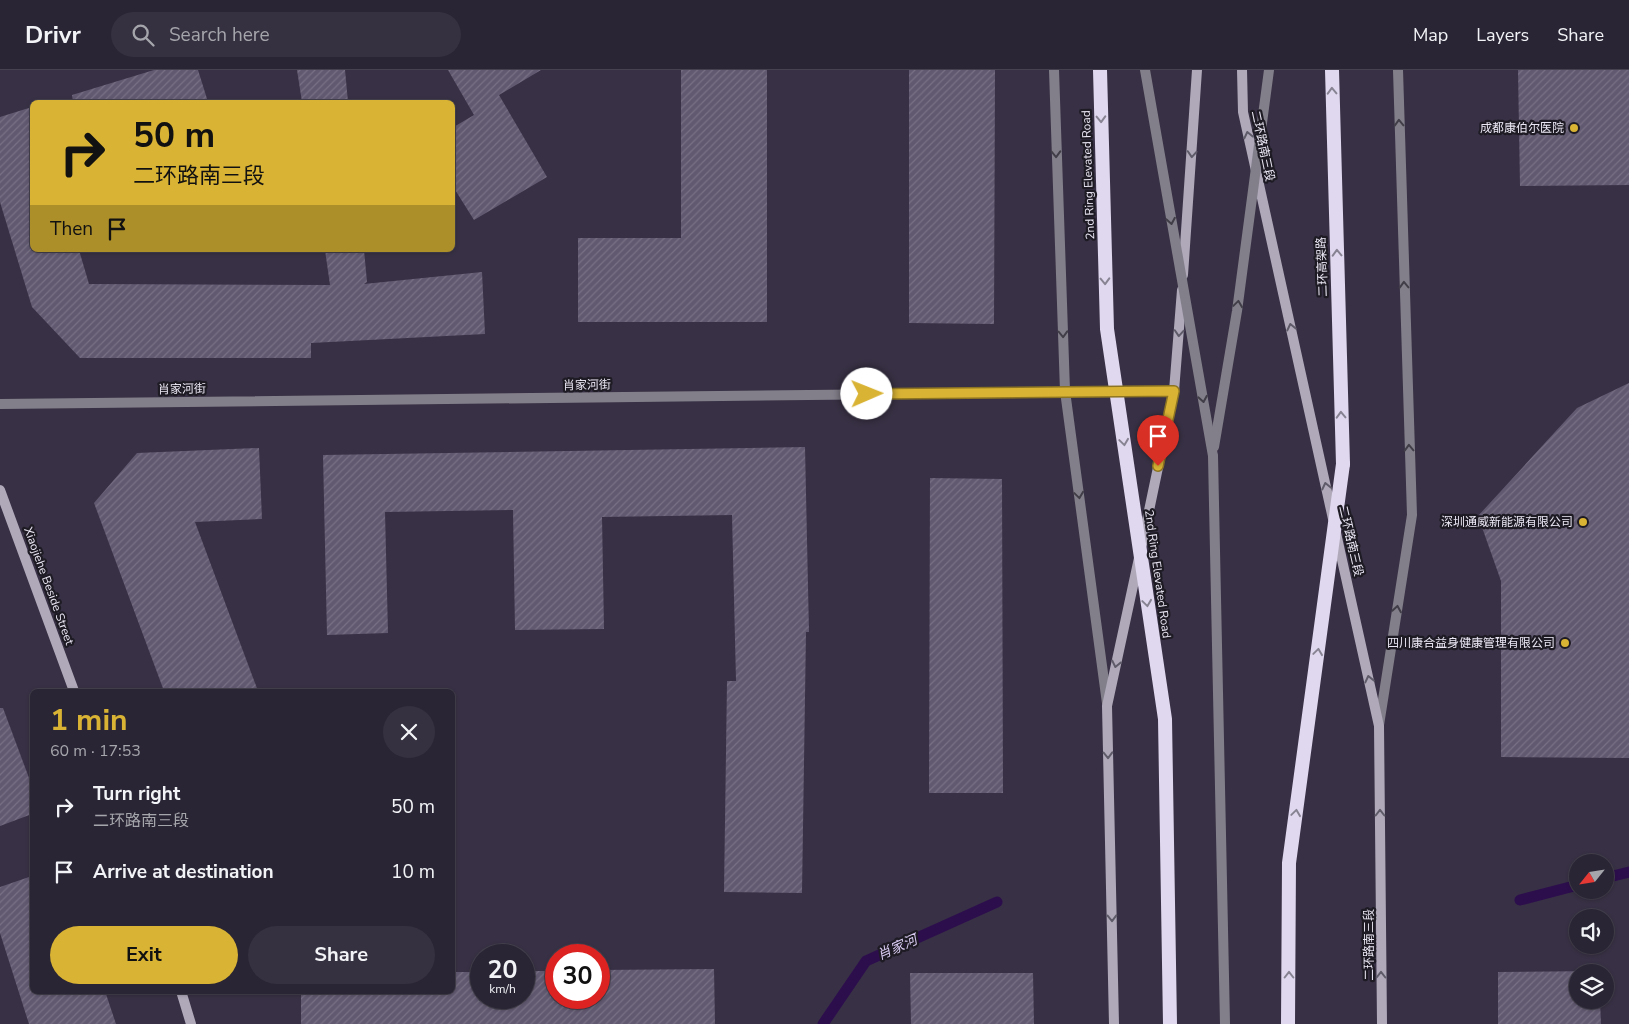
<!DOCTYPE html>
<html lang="en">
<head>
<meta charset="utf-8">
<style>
  :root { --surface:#2a2534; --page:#363140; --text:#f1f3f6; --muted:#a5a5ac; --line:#46424f; --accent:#d9b334 }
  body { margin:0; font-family:"Nunito Sans","Noto Sans SC",sans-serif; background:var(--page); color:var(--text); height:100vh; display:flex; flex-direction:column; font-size:19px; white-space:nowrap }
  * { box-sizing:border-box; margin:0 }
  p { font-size:16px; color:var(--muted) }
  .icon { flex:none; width:28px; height:28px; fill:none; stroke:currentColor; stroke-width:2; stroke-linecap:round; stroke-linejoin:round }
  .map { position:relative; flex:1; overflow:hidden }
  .panel { position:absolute; left:30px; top:619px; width:425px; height:305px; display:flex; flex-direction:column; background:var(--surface); border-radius:8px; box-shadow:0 1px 4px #0004,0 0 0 1px var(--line) }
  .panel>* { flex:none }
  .guide { position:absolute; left:30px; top:30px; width:425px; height:152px; border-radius:8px; box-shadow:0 1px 4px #0004,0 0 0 1px var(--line); background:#d9b334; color:#111; overflow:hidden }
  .needle { width:32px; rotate:240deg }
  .tools { position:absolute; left:1569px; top:784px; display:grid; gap:10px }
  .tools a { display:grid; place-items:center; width:45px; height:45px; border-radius:50%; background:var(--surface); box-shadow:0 1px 4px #0004,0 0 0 1px var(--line); font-size:25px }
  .speed { position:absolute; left:470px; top:874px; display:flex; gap:10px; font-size:25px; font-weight:700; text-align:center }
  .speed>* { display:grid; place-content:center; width:65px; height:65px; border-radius:50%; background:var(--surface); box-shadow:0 1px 4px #0004,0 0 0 1px var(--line); line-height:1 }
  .speed small { font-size:12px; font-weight:400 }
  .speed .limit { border:8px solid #d22; background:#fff; color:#111 }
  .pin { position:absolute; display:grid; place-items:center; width:42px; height:42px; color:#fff; margin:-51px -21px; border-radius:50% 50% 50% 0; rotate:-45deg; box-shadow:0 0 5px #0007 }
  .pin .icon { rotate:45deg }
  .me { position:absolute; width:55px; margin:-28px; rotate:89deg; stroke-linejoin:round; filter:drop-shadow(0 0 4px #0008) }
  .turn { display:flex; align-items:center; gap:18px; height:105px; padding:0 20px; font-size:22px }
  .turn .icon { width:65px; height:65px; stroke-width:2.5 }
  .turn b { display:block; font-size:35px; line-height:42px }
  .then { display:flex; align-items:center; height:48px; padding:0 20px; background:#0003; gap:10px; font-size:19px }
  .round { display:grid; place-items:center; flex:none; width:52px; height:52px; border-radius:26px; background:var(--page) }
  .head { display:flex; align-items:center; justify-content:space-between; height:85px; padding:0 20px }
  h1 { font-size:30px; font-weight:700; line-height:38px; color:var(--accent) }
  .primary-button { display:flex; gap:10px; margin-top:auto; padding:10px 20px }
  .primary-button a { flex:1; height:58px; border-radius:30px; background:var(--accent); color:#111; font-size:20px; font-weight:700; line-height:58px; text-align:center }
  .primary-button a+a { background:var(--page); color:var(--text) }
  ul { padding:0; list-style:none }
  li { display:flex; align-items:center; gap:15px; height:65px; padding:0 20px }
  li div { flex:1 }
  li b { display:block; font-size:19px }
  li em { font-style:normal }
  header { display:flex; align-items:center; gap:30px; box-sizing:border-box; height:70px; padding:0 25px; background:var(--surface); border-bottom:1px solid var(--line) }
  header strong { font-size:24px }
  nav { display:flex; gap:28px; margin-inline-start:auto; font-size:18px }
  .search { width:350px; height:45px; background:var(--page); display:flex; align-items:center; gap:12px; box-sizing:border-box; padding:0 18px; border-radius:28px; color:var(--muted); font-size:19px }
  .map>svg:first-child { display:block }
</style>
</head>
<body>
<header>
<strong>Drivr</strong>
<div class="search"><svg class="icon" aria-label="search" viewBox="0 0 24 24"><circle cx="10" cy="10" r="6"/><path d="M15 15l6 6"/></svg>Search here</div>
<nav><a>Map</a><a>Layers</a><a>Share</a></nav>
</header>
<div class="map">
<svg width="1629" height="954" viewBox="0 0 1629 954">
  <defs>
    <pattern id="building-hatch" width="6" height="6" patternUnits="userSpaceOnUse" patternTransform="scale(1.25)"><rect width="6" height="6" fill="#615970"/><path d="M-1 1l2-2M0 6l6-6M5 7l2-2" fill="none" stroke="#787185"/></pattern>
  </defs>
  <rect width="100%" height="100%" fill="#383145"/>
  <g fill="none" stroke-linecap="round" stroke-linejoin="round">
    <!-- stream -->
    <g stroke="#2d0e4d" stroke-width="11">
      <path d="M 1605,808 L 1629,802"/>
      <path d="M 1520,830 L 1578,815"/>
      <path d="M 823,954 L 866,891 L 997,832"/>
    </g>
  </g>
  <!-- building -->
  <g fill="url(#building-hatch)">
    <path d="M 154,0 L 198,0 L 208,32 L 73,32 L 72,25 Z"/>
    <path d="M 297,0 L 345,0 L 348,32 L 302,32 Z"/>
    <path d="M 448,0 L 541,0 L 499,25 L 547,107 L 474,150 L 452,115 L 452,58 L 474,45 Z"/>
    <path d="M 681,0 L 767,0 L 767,252 L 578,252 L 578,168 L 681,168 Z"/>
    <path d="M 909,0 L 995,0 L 994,254 L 909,253 Z"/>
    <path d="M 1518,0 L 1629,0 L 1629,115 L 1520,116 Z"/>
    <path d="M 32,37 L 32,180 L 79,180 L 89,214 L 330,215 L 325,180 L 364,180 L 367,212 L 364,214 L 482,202 L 485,264 L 311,273 L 311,288 L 80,288 L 32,237 L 0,132 L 0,47 Z"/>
    <path d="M 1629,313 L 1629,688 L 1501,687 L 1501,511 L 1478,446 L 1577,338 Z"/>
    <path d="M 805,377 L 809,562 L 806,562 L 802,823 L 724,822 L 727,611 L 736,611 L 732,445 L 602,447 L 604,559 L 515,560 L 513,440 L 385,442 L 388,563 L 327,565 L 323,385 Z"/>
    <path d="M 259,378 L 262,449 L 195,452 L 258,621 L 164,621 L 94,433 L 137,383 Z"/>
    <path d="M 930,408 L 1002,409 L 1003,723 L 929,723 Z"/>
    <path d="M 0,638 L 3,638 L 32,716 L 32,744 L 0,756 Z"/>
    <path d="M 32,806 L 32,921 L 105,921 L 116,954 L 29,954 L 0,863 L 0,817 Z"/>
    <path d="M 714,899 L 715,954 L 301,954 L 301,921 L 452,921 L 452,902 L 481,902 L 481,928 L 524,928 L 524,901 L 556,901 L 556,928 L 599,928 L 599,900 Z"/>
    <path d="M 1600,901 L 1578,902 L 1578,930 L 1600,930 L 1601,954 L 1498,954 L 1498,902 Z"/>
    <path d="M 910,903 L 1033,903 L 1034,954 L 911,954 Z"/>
  </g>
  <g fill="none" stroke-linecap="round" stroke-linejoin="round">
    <!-- service -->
    <path stroke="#837f8a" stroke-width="10" d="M 1213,386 L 1225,954"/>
    <!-- minor -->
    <path stroke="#837f8a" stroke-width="10" d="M 0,334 L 1174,321"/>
    <!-- tertiary -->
    <g stroke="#837f8a" stroke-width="10">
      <path d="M 1054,0 L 1065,321 L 1107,633"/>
      <path d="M 1379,655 L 1412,445 L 1398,0"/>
    </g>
    <!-- secondary -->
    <g stroke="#afa9ba" stroke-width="10">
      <path d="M 1242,0 L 1243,42 L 1333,449"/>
      <path d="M 1183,205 L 1197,0"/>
      <path d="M 0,420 L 74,621"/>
      <path d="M 1336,463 L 1379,656 L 1382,954"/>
      <path d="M 1142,474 L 1174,321 L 1182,220"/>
      <path d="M 181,921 L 191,954"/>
      <path d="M 1114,954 L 1107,636 L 1139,488"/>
    </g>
    <!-- trunk -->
    <path stroke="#dfd8ee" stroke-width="14" d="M 1332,0 L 1343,394"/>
    <!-- service-bridge -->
    <g stroke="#837f8a" stroke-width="10">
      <path d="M 1145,0 L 1213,386"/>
      <path d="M 1214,377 L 1237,241 L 1269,0"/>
    </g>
    <!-- trunk-bridge -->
    <g stroke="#dfd8ee" stroke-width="14">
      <path d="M 1100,0 L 1107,259 L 1165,649 L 1170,954"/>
      <path d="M 1288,954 L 1289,793 L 1343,394"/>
    </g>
  </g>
  <!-- one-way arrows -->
  <defs><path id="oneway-chevron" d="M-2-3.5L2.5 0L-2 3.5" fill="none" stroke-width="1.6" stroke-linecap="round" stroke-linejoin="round" transform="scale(1.25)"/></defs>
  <g stroke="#888393">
    <use href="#oneway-chevron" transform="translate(1332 21) rotate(-92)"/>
    <use href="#oneway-chevron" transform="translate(1101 49) rotate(88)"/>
    <use href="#oneway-chevron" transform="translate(1337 183) rotate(-92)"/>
    <use href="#oneway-chevron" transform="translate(1105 211) rotate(88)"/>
    <use href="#oneway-chevron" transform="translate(1341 345) rotate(-92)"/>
    <use href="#oneway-chevron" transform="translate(1124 372) rotate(82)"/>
    <use href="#oneway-chevron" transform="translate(1147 533) rotate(82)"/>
    <use href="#oneway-chevron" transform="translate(1318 582) rotate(-82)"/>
    <use href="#oneway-chevron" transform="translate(1296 743) rotate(-82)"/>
    <use href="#oneway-chevron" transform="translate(1289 905) rotate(-90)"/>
  </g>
  <g stroke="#413e48">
    <use href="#oneway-chevron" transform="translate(1399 53) rotate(-92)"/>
    <use href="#oneway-chevron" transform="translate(1056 84) rotate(88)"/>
    <use href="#oneway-chevron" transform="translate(1171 151) rotate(80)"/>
    <use href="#oneway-chevron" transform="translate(1404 215) rotate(-92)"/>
    <use href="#oneway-chevron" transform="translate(1238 234) rotate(-82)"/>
    <use href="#oneway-chevron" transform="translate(1063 264) rotate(88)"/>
    <use href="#oneway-chevron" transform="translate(1203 329) rotate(80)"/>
    <use href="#oneway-chevron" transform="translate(1409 378) rotate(-92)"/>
    <use href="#oneway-chevron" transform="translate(1079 425) rotate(82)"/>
    <use href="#oneway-chevron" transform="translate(1397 539) rotate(-81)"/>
  </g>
  <g stroke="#5f5b68">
    <use href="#oneway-chevron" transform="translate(1248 65) rotate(-103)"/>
    <use href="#oneway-chevron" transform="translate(1192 84) rotate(94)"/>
    <use href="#oneway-chevron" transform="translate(1291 257) rotate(-103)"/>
    <use href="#oneway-chevron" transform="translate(1179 263) rotate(94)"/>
    <use href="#oneway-chevron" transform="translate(1326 416) rotate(-103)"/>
    <use href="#oneway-chevron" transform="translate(1116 594) rotate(102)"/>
    <use href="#oneway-chevron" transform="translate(1369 609) rotate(-103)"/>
    <use href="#oneway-chevron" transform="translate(1108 685) rotate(89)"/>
    <use href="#oneway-chevron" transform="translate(1380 743) rotate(-90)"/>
    <use href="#oneway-chevron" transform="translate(1112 848) rotate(89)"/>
    <use href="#oneway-chevron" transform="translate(1381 905) rotate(-90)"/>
  </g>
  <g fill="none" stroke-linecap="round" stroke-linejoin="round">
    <!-- route casing -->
    <g stroke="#8d7422" stroke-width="12">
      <path id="route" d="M 867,324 L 1174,321 L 1158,396"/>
    </g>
    <!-- route -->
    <use href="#route" stroke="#d9b334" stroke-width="9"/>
  </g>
  <!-- markers -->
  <g fill="#d9b334" stroke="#1e1b24" stroke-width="2">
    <circle cx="1574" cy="58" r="5"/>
    <circle cx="1583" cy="452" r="5"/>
    <circle cx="1565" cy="573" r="5"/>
  </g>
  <g text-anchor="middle" stroke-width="4.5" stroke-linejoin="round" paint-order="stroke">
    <!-- poi labels -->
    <g font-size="12" fill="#ebe7f4" stroke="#1e1b24" text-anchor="end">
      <text x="1564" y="62">成都康伯尔医院</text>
      <text x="1573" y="456">深圳通威新能源有限公司</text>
      <text x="1555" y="577">四川康合益身健康管理有限公司</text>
    </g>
    <!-- street labels -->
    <g font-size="12" fill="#ebe7f4" stroke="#1e1b24">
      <text transform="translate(1263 76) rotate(78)" y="4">二环路南三段</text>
      <text transform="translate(1088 105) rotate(-92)" y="4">2nd Ring Elevated Road</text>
      <text transform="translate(1322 197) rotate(-92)" y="4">二环高架路</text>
      <text transform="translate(587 315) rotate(-1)" y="4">肖家河街</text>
      <text transform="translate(182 319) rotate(-1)" y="4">肖家河街</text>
      <text transform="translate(1351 471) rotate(77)" y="4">二环路南三段</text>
      <text transform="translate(1158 504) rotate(82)" y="4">2nd Ring Elevated Road</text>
      <text transform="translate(49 516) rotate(70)" y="4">Xiaojiehe Beside Street</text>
      <text transform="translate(1369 875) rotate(-90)" y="4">二环路南三段</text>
    </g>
    <!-- water labels -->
    <g font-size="14" font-style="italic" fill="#d8caf1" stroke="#1e1b24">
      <text transform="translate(897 877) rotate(-24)" y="5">肖家河</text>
    </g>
  </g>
</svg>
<div class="tools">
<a><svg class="needle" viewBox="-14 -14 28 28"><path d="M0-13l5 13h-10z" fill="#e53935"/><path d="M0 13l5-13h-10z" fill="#a5a5ac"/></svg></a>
<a><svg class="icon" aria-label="sound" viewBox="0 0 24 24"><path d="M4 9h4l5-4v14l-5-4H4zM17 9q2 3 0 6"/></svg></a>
<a><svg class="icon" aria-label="layers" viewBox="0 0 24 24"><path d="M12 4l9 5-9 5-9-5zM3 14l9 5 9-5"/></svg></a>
</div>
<div class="speed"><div>20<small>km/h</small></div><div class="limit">30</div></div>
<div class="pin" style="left:1158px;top:396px;background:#d93025"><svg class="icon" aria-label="arrive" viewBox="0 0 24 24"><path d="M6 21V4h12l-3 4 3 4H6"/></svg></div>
<svg class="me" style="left:867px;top:324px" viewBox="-20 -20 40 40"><circle r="19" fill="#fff"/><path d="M0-13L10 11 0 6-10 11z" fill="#d9b334"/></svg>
<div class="guide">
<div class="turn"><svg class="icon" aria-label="right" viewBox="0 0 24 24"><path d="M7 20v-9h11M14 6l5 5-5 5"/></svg><div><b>50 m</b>二环路南三段</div></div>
<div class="then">Then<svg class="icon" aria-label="arrive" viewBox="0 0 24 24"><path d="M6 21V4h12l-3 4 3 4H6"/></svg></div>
</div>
<section class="panel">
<div class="head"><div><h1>1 min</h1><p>60 m · 17:53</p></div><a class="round"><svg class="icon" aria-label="close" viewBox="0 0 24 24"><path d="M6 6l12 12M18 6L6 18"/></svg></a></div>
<ul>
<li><svg class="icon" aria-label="right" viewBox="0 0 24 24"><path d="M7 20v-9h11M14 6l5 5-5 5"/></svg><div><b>Turn right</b><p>二环路南三段</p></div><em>50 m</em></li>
<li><svg class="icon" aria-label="arrive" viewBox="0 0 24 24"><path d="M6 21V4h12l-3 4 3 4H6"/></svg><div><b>Arrive at destination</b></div><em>10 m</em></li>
</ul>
<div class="primary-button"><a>Exit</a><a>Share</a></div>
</section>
</div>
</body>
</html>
